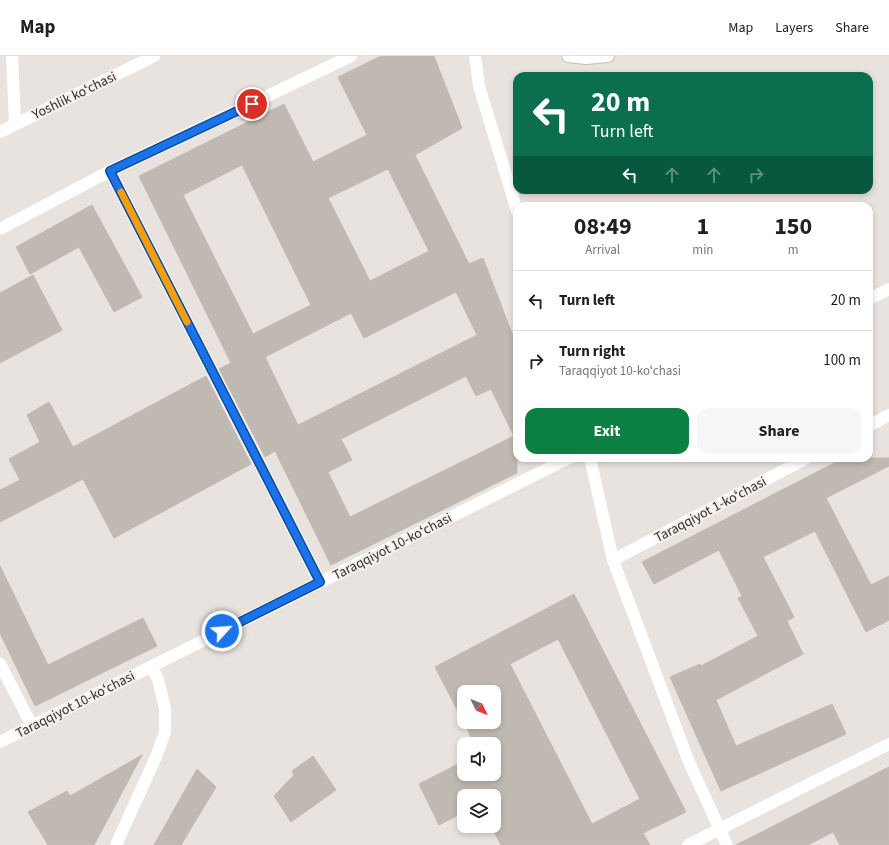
<!DOCTYPE html>
<html lang="en">
<head>
<meta charset="utf-8">
<style>
  :root { --surface:#fff; --page:#f6f6f6; --text:#202124; --muted:#757577; --line:#e0e0e0; --accent:#0b8043 }
  body { margin:0; font-family:"Source Sans 3",sans-serif; background:var(--page); color:var(--text); height:100vh; display:flex; flex-direction:column; font-size:15px; white-space:nowrap }
  * { box-sizing:border-box; margin:0 }
  p { font-size:13px; color:var(--muted) }
  .icon { flex:none; width:22px; height:22px; fill:none; stroke:currentColor; stroke-width:2; stroke-linecap:round; stroke-linejoin:round }
  .map { position:relative; flex:1; overflow:hidden }
  .details { position:absolute; left:513px; top:146px; width:360px; height:260px; display:flex; flex-direction:column; background:var(--surface); border-radius:12px; box-shadow:0 2px 6px #0003 }
  .details>* { flex:none }
  .guide { position:absolute; left:513px; top:16px; width:360px; height:122px; border-radius:12px; box-shadow:0 2px 6px #0003; background:#0b6e4f; color:#fff; overflow:hidden }
  .needle { width:26px; rotate:133deg }
  .buttons { position:absolute; left:457px; top:629px; display:grid; gap:8px }
  .buttons a { display:grid; place-items:center; width:44px; height:44px; border-radius:8px; background:var(--surface); box-shadow:0 2px 6px #0003; font-size:20px }
  .pin { position:absolute; display:grid; place-items:center; width:34px; height:34px; color:#fff; margin:-17px; border:2px solid #fff; border-radius:50%; box-shadow:0 1px 4px #0007 }
  .me { position:absolute; width:44px; margin:-22px; rotate:64deg; stroke-linejoin:round; filter:drop-shadow(0 0 3px #0008) }
  .turn { display:flex; align-items:center; gap:14px; height:84px; padding:0 12px; font-size:18px }
  .turn .icon { width:52px; height:52px; stroke-width:2.5 }
  .turn b { display:block; font-size:28px; line-height:34px }
  .lanes { display:flex; align-items:center; height:38px; padding:0 12px; background:#0003; justify-content:center; gap:20px; direction:ltr }
  .lanes .off { opacity:.35 }
  .eta { display:flex; justify-content:space-evenly; align-items:center; height:68px; text-align:center }
  .eta b { font-size:24px; font-weight:700; line-height:28px }
  .button { display:flex; gap:8px; margin-top:auto; padding:8px 12px }
  .button a { flex:1; height:46px; border-radius:12px; background:var(--accent); color:#fff; font-size:16px; font-weight:700; line-height:46px; text-align:center }
  .button a+a { background:var(--page); color:var(--text) }
  ul { padding:0; list-style:none }
  li { display:flex; align-items:center; gap:12px; height:60px; padding:0 12px; border-top:1px solid var(--line) }
  li div { flex:1 }
  li b { display:block; font-size:15px }
  li em { font-style:normal }
  header { display:flex; align-items:center; gap:24px; box-sizing:border-box; height:56px; padding:0 20px; background:var(--surface); border-bottom:1px solid var(--line) }
  header strong { font-size:19px }
  nav { display:flex; gap:22px; margin-inline-start:auto; font-size:14px }
  .map>svg:first-child { display:block }
</style>
</head>
<body>
<header>
<strong>Map</strong>
<nav><a>Map</a><a>Layers</a><a>Share</a></nav>
</header>
<div class="map">
<svg width="889" height="789" viewBox="0 0 889 789">
  <rect width="100%" height="100%" fill="#e8e3de"/>
  <!-- building -->
  <g fill="#bfb9b1" stroke="#c0bab2" fill-rule="evenodd">
    <path d="M 381,0 L 434,0 L 462,72 L 415,99 L 469,208 L 483,202 L 517,290 L 517,417 L 331,509 L 275,395 L 265,401 L 219,313 L 231,307 L 139,120 L 284,48 L 313,106 L 367,79 L 338,21 ZM 242,109 L 311,249 L 253,278 L 183,139 ZM 388,113 L 429,195 L 370,225 L 328,142 ZM 456,236 L 477,279 L 298,369 L 265,301 L 351,257 L 364,282 ZM 466,320 L 476,340 L 491,333 L 514,380 L 350,461 L 328,416 L 352,404 L 341,383 Z"/>
    <path d="M 92,149 L 142,241 L 114,256 L 79,191 L 30,218 L 16,191 Z"/>
    <path d="M 33,219 L 62,274 L 0,307 L 0,237 Z"/>
    <path d="M 206,320 L 251,408 L 114,482 L 83,423 L 0,466 L 0,434 L 20,424 L 9,403 L 40,386 L 27,359 L 49,346 L 73,391 Z"/>
    <path d="M 844,402 L 889,402 L 889,410 L 826,442 L 871,529 L 889,520 L 889,564 L 866,576 L 815,475 L 763,501 L 794,561 L 787,565 L 803,598 L 716,644 L 736,690 L 832,648 L 846,678 L 721,735 L 670,621 L 700,608 L 701,610 L 758,580 L 738,542 L 742,540 L 719,494 L 654,528 L 642,506 Z"/>
    <path d="M 0,510 L 48,609 L 143,562 L 157,590 L 35,650 L 0,577 Z"/>
    <path d="M 574,538 L 686,756 L 643,777 L 650,789 L 501,789 L 491,770 L 494,770 L 494,740 L 464,740 L 464,756 L 439,769 L 419,728 L 464,705 L 464,718 L 494,718 L 494,688 L 475,688 L 435,611 ZM 558,583 L 640,743 L 592,768 L 510,608 ZM 464,636 L 494,636 L 494,666 L 464,666 Z"/>
    <path d="M 142,699 L 94,789 L 48,789 L 28,756 L 67,735 L 70,740 Z"/>
    <path d="M 313,700 L 336,734 L 291,766 L 274,740 L 294,719 L 292,715 Z"/>
    <path d="M 889,711 L 889,789 L 840,789 L 833,776 L 808,789 L 736,789 Z"/>
    <path d="M 197,713 L 216,731 L 181,789 L 154,789 Z"/>
  </g>
  <g fill="none" stroke-linecap="round" stroke-linejoin="round">
    <!-- secondary casing -->
    <g stroke="#c6bfb3" stroke-width="14">
      <path id="secondary" d="M 568,0 L 586,2 L 608,0"/>
    </g>
    <!-- street -->
    <g stroke="#fff" stroke-width="12">
      <path d="M 12,0 L 15,67"/>
      <path d="M 475,0 L 479,30 L 517,155"/>
      <path d="M 0,76 L 154,0"/>
      <path d="M 110,115 L 320,526"/>
      <path d="M 0,173 L 110,115 L 351,0"/>
      <path d="M 869,243 L 889,233"/>
      <path d="M 869,370 L 889,359"/>
      <path d="M 590,402 L 613,504 L 689,706 L 727,789"/>
      <path d="M 613,504 L 807,402"/>
      <path d="M 0,608 L 32,670"/>
      <path d="M 0,686 L 569,402"/>
      <path d="M 116,789 L 156,701 L 165,676 L 165,653 L 158,623 L 151,611"/>
      <path d="M 688,789 L 889,688"/>
    </g>
    <!-- secondary -->
    <use href="#secondary" stroke="#fff" stroke-width="12"/>
  </g>
  <g fill="none" stroke-linecap="round" stroke-linejoin="round">
    <!-- route casing -->
    <g stroke="#114b97" stroke-width="10">
      <path id="route" d="M 222,575 L 320,526 L 110,115 L 252,48"/>
    </g>
    <!-- route -->
    <use href="#route" stroke="#1a73e8" stroke-width="7"/>
    <!-- slow -->
    <path stroke="#f59e0b" stroke-width="7" d="M 121,136 L 187,266"/>
  </g>
  <g text-anchor="middle" stroke-width="4" stroke-linejoin="round" paint-order="stroke">
    <!-- street labels -->
    <g font-size="14" fill="#353022" stroke="#f5f1ee">
      <text transform="translate(74 39) rotate(-26)" y="5">Yoshlik koʻchasi</text>
      <text transform="translate(710 453) rotate(-28)" y="5">Taraqqiyot 1-koʻchasi</text>
      <text transform="translate(392 490) rotate(-27)" y="5">Taraqqiyot 10-koʻchasi</text>
      <text transform="translate(75 648) rotate(-27)" y="5">Taraqqiyot 10-koʻchasi</text>
    </g>
  </g>
</svg>
<div class="buttons">
<a><svg class="needle" viewBox="-14 -14 28 28"><path d="M0-13l5 13h-10z" fill="#e53935"/><path d="M0 13l5-13h-10z" fill="#757577"/></svg></a>
<a><svg class="icon" aria-label="sound" viewBox="0 0 24 24"><path d="M4 9h4l5-4v14l-5-4H4zM17 9q2 3 0 6"/></svg></a>
<a><svg class="icon" aria-label="layers" viewBox="0 0 24 24"><path d="M12 4l9 5-9 5-9-5zM3 14l9 5 9-5"/></svg></a>
</div>
<div class="pin" style="left:252px;top:48px;background:#d93025"><svg class="icon" aria-label="arrive" viewBox="0 0 24 24"><path d="M6 21V4h12l-3 4 3 4H6"/></svg></div>
<svg class="me" style="left:222px;top:575px" viewBox="-20 -20 40 40"><circle r="17" fill="#1a73e8" stroke="#fff" stroke-width="3"/><path d="M0-11L8 9 0 5-8 9z" fill="#fff"/></svg>
<div class="guide">
<div class="turn"><svg class="icon" aria-label="left" viewBox="0 0 24 24"><path d="M17 20v-9H6M10 6l-5 5 5 5"/></svg><div><b>20 m</b>Turn left</div></div>
<div class="lanes"><svg class="icon" aria-label="left" viewBox="0 0 24 24"><path d="M17 20v-9H6M10 6l-5 5 5 5"/></svg><svg class="icon off" aria-label="ahead" viewBox="0 0 24 24"><path d="M12 20V5M6 11l6-6 6 6"/></svg><svg class="icon off" aria-label="ahead" viewBox="0 0 24 24"><path d="M12 20V5M6 11l6-6 6 6"/></svg><svg class="icon off" aria-label="right" viewBox="0 0 24 24"><path d="M7 20v-9h11M14 6l5 5-5 5"/></svg></div>
</div>
<section class="details">
<div class="eta">
<div><b>08:49</b><p>Arrival</p></div>
<div><b>1</b><p>min</p></div>
<div><b>150</b><p>m</p></div>
</div>
<ul>
<li><svg class="icon" aria-label="left" viewBox="0 0 24 24"><path d="M17 20v-9H6M10 6l-5 5 5 5"/></svg><div><b>Turn left</b></div><em>20 m</em></li>
<li><svg class="icon" aria-label="right" viewBox="0 0 24 24"><path d="M7 20v-9h11M14 6l5 5-5 5"/></svg><div><b>Turn right</b><p>Taraqqiyot 10-koʻchasi</p></div><em>100 m</em></li>
</ul>
<div class="button"><a>Exit</a><a>Share</a></div>
</section>
</div>
</body>
</html>
